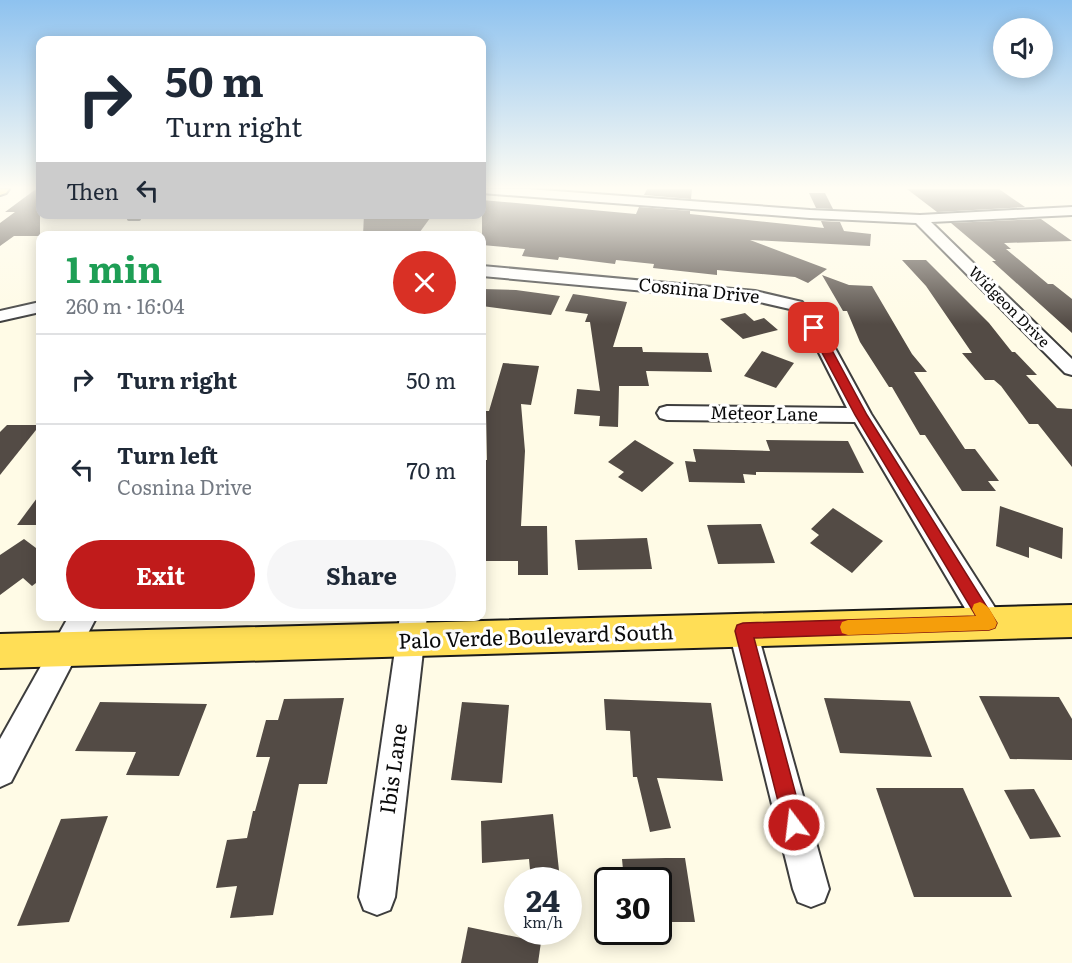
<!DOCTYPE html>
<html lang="en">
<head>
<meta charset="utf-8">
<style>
  :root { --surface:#fff; --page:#f6f6f7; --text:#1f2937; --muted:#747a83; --line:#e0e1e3; --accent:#c01b1b }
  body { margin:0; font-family:Literata,serif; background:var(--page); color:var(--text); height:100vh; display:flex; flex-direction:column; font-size:22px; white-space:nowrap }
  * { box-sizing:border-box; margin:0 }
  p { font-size:20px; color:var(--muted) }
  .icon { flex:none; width:33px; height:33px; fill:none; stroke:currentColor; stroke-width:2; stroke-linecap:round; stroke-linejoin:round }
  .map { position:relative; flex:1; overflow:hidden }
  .panel { position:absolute; left:36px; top:231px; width:450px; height:390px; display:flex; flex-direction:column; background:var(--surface); border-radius:12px; box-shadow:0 3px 15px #0003 }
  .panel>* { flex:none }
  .top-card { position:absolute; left:36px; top:36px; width:450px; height:183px; border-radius:12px; box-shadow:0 3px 15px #0003; background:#fff; color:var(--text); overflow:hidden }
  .tools { position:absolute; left:993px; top:18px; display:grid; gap:12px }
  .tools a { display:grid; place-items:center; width:60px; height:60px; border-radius:50%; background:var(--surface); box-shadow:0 3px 15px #0003; font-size:30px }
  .speed { position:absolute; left:504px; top:867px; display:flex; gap:12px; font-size:30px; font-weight:700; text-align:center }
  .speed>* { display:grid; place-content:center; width:78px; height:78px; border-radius:50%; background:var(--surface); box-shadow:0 3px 15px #0003; line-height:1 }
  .speed small { font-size:15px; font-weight:400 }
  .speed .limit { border:3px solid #111; border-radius:9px; background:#fff; color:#111 }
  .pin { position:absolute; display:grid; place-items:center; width:51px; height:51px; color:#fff; margin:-26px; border-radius:12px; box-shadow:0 3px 9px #0006 }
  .me { position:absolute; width:66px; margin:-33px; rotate:345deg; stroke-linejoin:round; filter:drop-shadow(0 0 4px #0008) }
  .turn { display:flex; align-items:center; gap:21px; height:126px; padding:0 30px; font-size:27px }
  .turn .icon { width:78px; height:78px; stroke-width:2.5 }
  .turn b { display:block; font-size:42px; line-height:51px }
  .then { display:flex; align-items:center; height:57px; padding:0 30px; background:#0003; gap:12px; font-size:22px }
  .round { display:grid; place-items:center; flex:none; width:63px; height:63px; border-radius:32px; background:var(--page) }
  .overview { display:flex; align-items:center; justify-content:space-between; height:102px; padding:0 30px }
  h1 { font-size:36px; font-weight:700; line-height:45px; color:#1e9e55 }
  .primary-button { display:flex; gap:12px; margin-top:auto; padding:12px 30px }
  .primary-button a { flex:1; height:69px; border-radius:36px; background:var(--accent); color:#fff; font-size:24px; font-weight:700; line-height:69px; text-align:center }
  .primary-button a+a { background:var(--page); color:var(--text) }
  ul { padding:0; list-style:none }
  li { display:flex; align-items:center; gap:18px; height:90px; padding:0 30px; border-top:2px solid var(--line) }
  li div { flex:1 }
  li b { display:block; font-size:22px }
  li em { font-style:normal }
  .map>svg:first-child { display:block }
</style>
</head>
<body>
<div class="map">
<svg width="1072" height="963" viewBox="0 0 1072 963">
  <rect width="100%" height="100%" fill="#fffbe6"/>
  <!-- building -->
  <g fill="#534b45">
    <path d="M 36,189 L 40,189 L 40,236 L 14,236 L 0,246 L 0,223 L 15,212 L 5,212 Z"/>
    <path d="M 647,189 L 692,189 L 691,199 L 644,195 Z"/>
    <path d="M 907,189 L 999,189 L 1025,207 L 937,212 Z"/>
    <path d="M 809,193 L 825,193 L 833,209 L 816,208 Z"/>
    <path d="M 482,200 L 636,214 L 639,207 L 690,211 L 690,214 L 824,228 L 821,221 L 840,222 L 844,231 L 871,234 L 870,246 L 750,240 L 827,269 L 808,283 L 795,277 L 738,272 L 717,270 L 717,275 L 653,268 L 654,264 L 616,260 L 615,264 L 559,257 L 558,260 L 522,256 L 525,249 L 482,245 Z"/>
    <path d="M 364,214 L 433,214 L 417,236 L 363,236 Z"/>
    <path d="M 1041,219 L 1072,241 L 1004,243 L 1011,249 L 1006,249 L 1048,284 L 1053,284 L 1072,299 L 1072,333 L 992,261 L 996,261 L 951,223 Z"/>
    <path d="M 902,260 L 926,260 L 989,323 L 1012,352 L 1015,352 L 1037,375 L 1026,375 L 1057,408 L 1072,409 L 1072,467 L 1038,424 L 1029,424 L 1001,386 L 994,380 L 985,380 L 962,353 L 972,353 L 926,286 Z"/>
    <path d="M 822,275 L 849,285 L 872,286 L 912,354 L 927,372 L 914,372 L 965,449 L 975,449 L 999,481 L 988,481 L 996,491 L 962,491 L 925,435 L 920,435 L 892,387 L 889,387 L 860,342 L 847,311 L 843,311 Z"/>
    <path d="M 482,289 L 516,290 L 560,296 L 551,315 L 482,306 Z"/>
    <path d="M 573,294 L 627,302 L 613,347 L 642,347 L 643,352 L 708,353 L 712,372 L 646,371 L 649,386 L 619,386 L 618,427 L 599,426 L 600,416 L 574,414 L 577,389 L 600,391 L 590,322 L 585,322 L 588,314 L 565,311 Z"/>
    <path d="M 745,313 L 754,321 L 764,318 L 778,330 L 743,339 L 720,319 Z"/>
    <path d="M 762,351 L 794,363 L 776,388 L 744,376 Z"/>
    <path d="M 503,363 L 539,366 L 531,405 L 521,404 L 525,451 L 521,526 L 547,526 L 548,575 L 518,575 L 518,561 L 482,561 L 482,460 L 487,460 L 486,411 L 489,411 Z"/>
    <path d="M 7,425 L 40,425 L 0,475 L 0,432 Z"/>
    <path d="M 635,440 L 674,463 L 642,492 L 618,477 L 624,472 L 608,462 Z"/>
    <path d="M 766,440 L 848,441 L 864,473 L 756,472 L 756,475 L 743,474 L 745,483 L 689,482 L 685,461 L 696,462 L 693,449 L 770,451 Z"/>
    <path d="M 40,494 L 40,525 L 17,525 Z"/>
    <path d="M 1000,506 L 1063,528 L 1062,559 L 1029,547 L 1029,558 L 996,546 Z"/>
    <path d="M 833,508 L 883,541 L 852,573 L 810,543 L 819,535 L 811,529 Z"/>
    <path d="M 761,524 L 775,563 L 718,564 L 707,525 Z"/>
    <path d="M 647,538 L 652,569 L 578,570 L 575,540 Z"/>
    <path d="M 24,539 L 40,551 L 40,580 L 32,586 L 23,578 L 0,595 L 0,555 Z"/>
    <path d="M 979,696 L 1059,697 L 1072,719 L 1072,760 L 1010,759 Z"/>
    <path d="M 344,698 L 327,784 L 299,784 L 273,915 L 230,918 L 237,886 L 216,888 L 227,840 L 247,838 L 253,811 L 255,811 L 270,757 L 256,757 L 266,720 L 278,720 L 284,699 Z"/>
    <path d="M 824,698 L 910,701 L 932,757 L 840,753 Z"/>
    <path d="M 604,699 L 711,703 L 723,781 L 657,778 L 671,828 L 650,832 L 637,777 L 633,777 L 630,731 L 606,730 Z"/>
    <path d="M 100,702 L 207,704 L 179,776 L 126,775 L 136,752 L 75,751 Z"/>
    <path d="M 462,702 L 509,705 L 502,783 L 451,780 Z"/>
    <path d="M 876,788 L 963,788 L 1012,897 L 914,897 Z"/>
    <path d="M 1034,789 L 1061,837 L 1030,839 L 1004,790 Z"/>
    <path d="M 553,814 L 560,880 L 531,880 L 529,859 L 482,863 L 481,821 Z"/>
    <path d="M 108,816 L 69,922 L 17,926 L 61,819 Z"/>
    <path d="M 666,858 L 685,858 L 695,922 L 658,922 L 658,880 L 624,880 L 622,859 Z"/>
    <path d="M 468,927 L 541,942 L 538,963 L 461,963 Z"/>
  </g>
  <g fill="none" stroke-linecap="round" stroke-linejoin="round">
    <!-- minor casing -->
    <g stroke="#3d3d3d" stroke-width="4">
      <g id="minor">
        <path d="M 482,189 L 528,189 L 810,210 L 920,215 L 1072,207 L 1072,215 L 931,222 L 1072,359 L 1072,375 L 1065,373 L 916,223 L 810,218 L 482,193 Z"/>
        <path d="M 128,214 L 141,214 L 139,219 L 129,219 Z"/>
        <path d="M 482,266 L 755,291 L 802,302 L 824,328 L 871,414 L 999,614 L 1003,623 L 999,632 L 989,635 L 979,632 L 855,422 L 667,420 L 660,418 L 657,413 L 660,408 L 667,406 L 847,408 L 807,329 L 790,309 L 755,301 L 482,276 Z"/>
        <path d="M 40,302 L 40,312 L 0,321 L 0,311 Z"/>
        <path d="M 69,616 L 97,616 L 11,782 L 0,787 L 0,739 Z"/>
        <path d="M 400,616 L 427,616 L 395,897 L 390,910 L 377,915 L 364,910 L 359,897 Z"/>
        <path d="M 743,618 L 753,622 L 757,631 L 829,889 L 824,902 L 811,907 L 798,902 L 793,889 L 729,631 L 733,622 Z"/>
      </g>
    </g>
    <!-- major casing -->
    <g stroke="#1b1b1b" stroke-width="4">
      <g id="major">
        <path d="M 0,189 L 9,189 L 6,193 L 0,195 Z"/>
        <path d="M 1072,605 L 1072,637 L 0,668 L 0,634 Z"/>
      </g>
    </g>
    <!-- minor -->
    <use href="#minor" fill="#fff" fill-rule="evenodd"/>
    <!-- major -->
    <use href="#major" fill="#ffde56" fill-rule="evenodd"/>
  </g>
  <!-- sky -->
  <linearGradient id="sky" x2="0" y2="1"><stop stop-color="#8ec2ef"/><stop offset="0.58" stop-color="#fffdf4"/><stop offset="1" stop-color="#fffdf4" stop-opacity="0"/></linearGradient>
  <rect width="1072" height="324" fill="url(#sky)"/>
  <!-- route -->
  <path fill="#c01b1b" stroke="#7d1212" stroke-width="1.5" d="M 814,325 L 820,328 L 867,415 L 997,623 L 995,628 L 989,630 L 754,638 L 804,825 L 801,832 L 794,835 L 787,832 L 784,825 L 735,631 L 737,625 L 743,623 L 976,616 L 855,415 L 809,328 Z"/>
  <!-- slow -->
  <path fill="#f59e0b" d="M 980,602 C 989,605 993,615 997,623 L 995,628 L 989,630 L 848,635 L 842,633 L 840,627 L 842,622 L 848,620 L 976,616 L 972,609 L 974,604 Z"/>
  <g text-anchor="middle" stroke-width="6" stroke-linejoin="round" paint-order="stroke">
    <!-- far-street labels -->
    <g font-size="15" fill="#0a0a0a" stroke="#fff">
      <text transform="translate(1009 307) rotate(45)" y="5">Widgeon Drive</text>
    </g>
    <!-- street labels -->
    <g font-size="18" fill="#0a0a0a" stroke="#fff">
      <text transform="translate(699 291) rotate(6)" y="6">Cosnina Drive</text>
      <text transform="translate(764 414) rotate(1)" y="6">Meteor Lane</text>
    </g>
    <!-- near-street labels -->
    <g font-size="21" fill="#0a0a0a" stroke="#fff">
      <text transform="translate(536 637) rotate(-2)" y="7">Palo Verde Boulevard South</text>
      <text transform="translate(394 769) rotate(-82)" y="7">Ibis Lane</text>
    </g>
  </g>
</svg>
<div class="tools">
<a><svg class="icon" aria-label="sound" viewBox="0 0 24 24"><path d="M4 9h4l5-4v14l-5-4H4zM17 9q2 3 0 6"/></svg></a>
</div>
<div class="speed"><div>24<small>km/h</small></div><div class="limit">30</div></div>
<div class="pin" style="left:814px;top:328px;background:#d93025"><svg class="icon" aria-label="arrive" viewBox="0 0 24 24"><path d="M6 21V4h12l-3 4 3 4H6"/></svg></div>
<svg class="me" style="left:794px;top:825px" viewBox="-20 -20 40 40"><circle r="17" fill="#c01b1b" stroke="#fff" stroke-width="3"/><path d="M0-11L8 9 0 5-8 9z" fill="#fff"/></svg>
<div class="top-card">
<div class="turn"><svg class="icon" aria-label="right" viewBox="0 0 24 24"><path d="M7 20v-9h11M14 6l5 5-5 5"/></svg><div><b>50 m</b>Turn right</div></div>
<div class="then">Then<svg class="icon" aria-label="left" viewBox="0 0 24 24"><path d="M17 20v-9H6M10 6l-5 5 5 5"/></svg></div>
</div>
<section class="panel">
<div class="overview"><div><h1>1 min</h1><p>260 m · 16:04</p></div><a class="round" style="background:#d93025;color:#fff"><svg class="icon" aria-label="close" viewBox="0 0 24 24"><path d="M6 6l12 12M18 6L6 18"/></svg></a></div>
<ul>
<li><svg class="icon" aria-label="right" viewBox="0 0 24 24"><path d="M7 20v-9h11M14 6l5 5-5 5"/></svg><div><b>Turn right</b></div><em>50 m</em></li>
<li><svg class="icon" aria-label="left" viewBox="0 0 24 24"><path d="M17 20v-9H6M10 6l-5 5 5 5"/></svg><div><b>Turn left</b><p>Cosnina Drive</p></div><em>70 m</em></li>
</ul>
<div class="primary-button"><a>Exit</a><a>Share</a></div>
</section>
</div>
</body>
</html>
